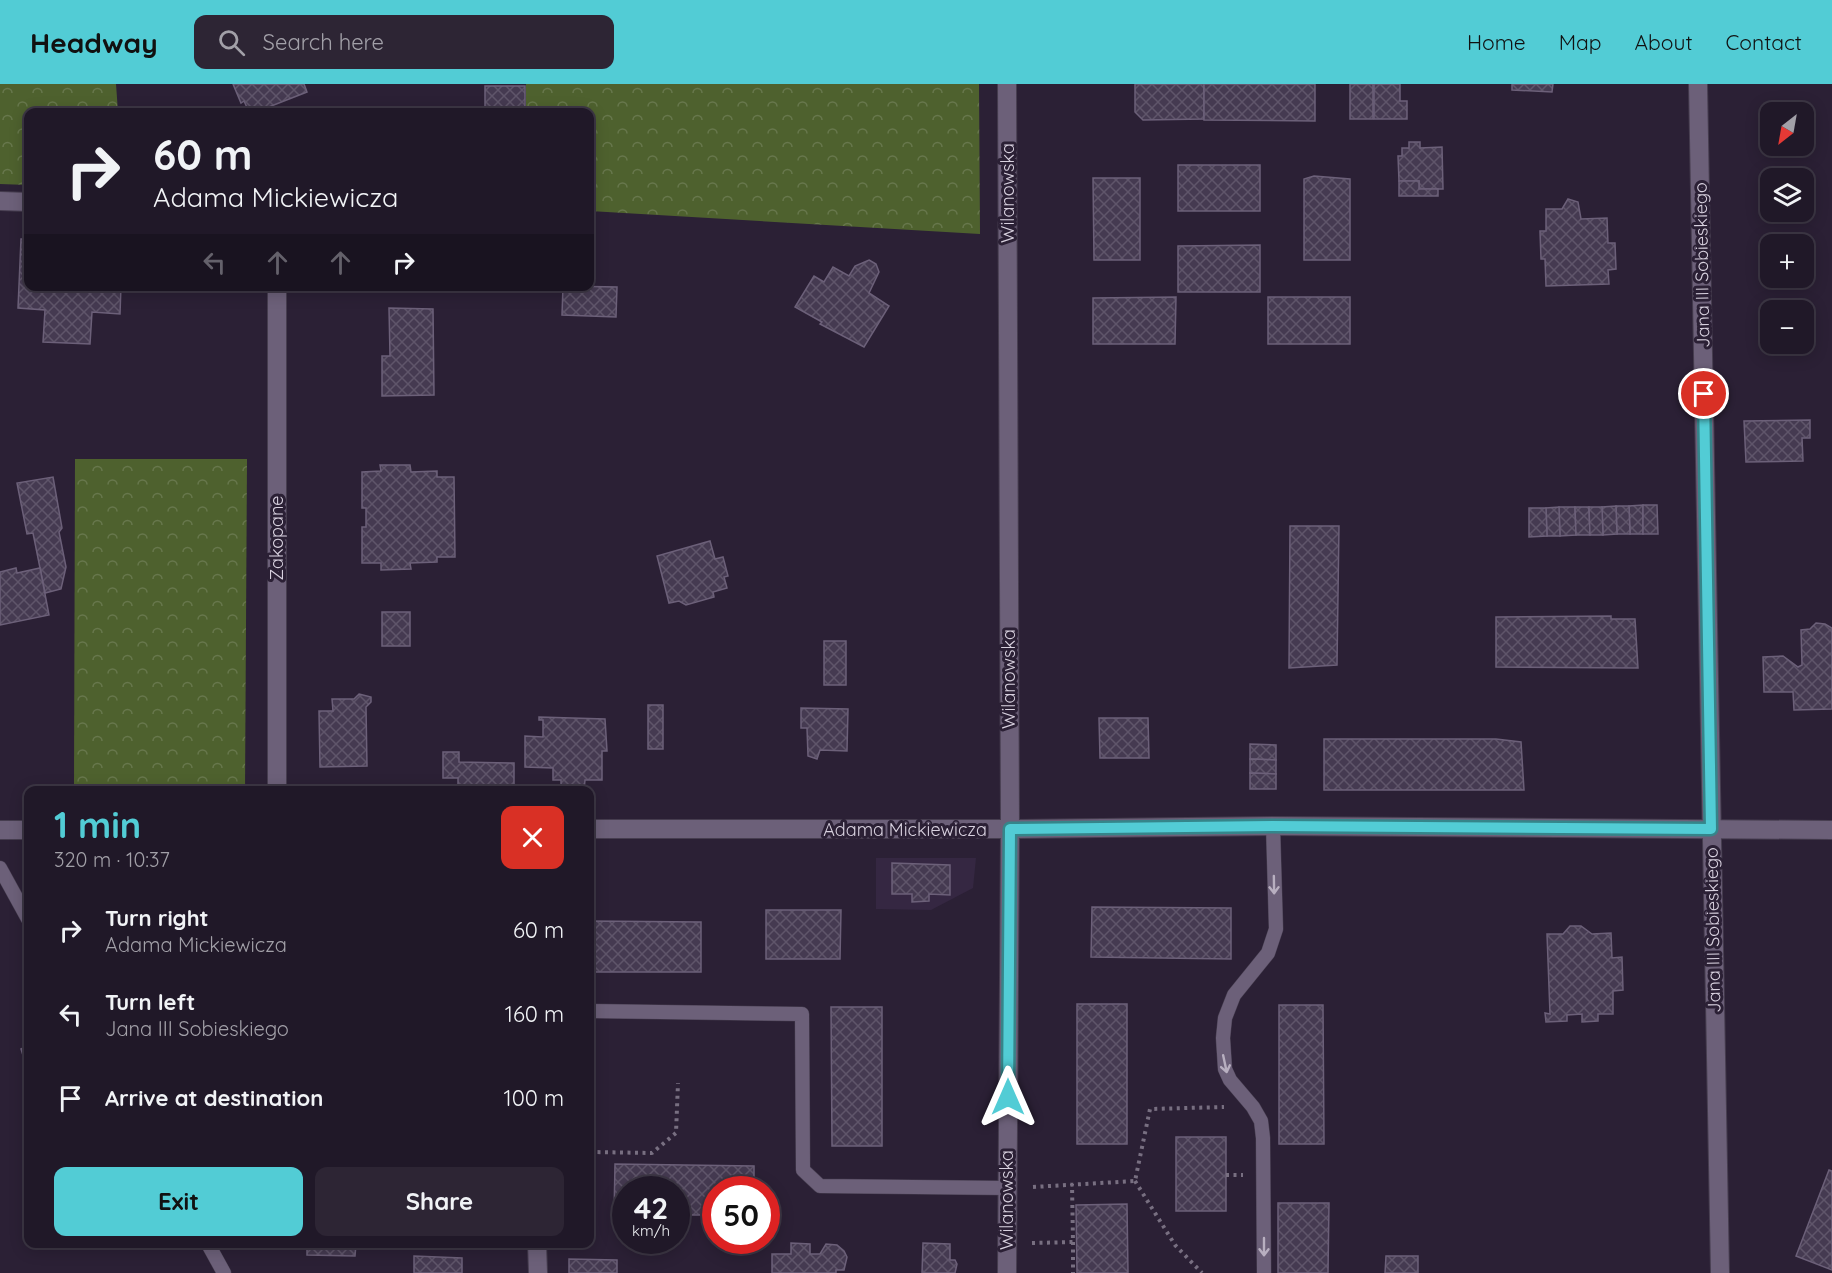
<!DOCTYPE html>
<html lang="en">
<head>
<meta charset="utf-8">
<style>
  :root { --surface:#201828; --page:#2d2534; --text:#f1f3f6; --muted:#a2a0a8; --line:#3d3745; --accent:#52ccd5 }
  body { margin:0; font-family:Quicksand,sans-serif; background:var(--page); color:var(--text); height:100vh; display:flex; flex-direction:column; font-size:22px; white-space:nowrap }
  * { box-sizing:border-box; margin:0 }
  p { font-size:20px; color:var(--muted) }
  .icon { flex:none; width:33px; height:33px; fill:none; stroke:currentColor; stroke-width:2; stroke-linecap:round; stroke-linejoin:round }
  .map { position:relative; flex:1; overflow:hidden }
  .sheet { position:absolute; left:24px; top:702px; width:570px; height:462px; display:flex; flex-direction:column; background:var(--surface); border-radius:12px; box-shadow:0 3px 15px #0003,0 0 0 2px var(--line) }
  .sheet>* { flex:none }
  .banner { position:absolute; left:24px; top:24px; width:570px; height:183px; border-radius:12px; box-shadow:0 3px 15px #0003,0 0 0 2px var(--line); background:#201828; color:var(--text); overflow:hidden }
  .needle { width:39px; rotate:211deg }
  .fabs { position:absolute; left:1760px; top:18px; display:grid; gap:12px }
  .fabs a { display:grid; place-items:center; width:54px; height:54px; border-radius:12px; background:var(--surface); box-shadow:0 3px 15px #0003,0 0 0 2px var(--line); font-size:30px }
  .speed { position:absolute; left:612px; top:1092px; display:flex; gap:12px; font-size:30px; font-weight:700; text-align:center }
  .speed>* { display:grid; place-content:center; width:78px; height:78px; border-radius:50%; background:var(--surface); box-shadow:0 3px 15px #0003,0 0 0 2px var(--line); line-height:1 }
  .speed small { font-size:15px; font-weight:400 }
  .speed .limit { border:9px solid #d22; background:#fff; color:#111 }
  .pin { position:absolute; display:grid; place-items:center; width:51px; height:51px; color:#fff; margin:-26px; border:3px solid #fff; border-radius:50%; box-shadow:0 2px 6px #0007 }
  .me { position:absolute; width:66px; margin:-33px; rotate:0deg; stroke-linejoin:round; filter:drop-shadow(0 0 4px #0008) }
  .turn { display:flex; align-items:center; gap:21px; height:126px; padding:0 30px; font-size:27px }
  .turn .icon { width:78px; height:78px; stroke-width:2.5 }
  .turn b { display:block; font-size:42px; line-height:51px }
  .lanes { display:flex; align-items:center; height:57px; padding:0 30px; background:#0003; justify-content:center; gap:30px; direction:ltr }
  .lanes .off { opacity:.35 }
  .round { display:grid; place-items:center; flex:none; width:63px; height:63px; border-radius:12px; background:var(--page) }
  .overview { display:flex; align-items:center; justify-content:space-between; height:102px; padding:0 30px }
  h1 { font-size:36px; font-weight:800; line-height:45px; color:var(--accent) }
  .action { display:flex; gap:12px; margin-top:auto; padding:12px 30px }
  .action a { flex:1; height:69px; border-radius:12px; background:var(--accent); color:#111; font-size:24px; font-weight:800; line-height:69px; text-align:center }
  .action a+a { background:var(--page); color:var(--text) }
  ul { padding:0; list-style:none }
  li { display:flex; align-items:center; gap:18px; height:84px; padding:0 30px }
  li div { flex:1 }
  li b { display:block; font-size:22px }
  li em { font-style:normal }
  header { display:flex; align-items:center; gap:36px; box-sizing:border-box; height:84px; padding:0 30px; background:var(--accent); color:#111 }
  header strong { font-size:28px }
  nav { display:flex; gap:33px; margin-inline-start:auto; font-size:21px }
  .search { width:420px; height:54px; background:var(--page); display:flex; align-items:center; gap:15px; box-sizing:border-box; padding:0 21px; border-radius:12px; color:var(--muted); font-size:22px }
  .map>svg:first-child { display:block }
</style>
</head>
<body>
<header>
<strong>Headway</strong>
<div class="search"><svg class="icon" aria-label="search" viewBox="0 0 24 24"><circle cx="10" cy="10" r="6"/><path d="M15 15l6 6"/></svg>Search here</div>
<nav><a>Home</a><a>Map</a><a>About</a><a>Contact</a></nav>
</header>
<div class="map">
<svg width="1832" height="1189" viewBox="0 0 1832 1189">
  <defs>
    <pattern id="forest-crowns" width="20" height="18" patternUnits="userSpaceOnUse" patternTransform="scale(1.5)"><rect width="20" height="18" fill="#4e612e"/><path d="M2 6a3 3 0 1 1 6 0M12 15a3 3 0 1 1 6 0" fill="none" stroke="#67774c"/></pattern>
    <pattern id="building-cross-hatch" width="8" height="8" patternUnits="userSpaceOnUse" patternTransform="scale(1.5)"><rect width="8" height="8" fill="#453a51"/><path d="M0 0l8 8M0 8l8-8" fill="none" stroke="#5f556a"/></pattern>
  </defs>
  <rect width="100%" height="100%" fill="#2b2035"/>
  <!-- built -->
  <path fill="#352742" d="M 876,774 L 976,774 L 973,804 L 931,826 L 876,825 Z"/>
  <!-- forest -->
  <g fill="url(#forest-crowns)">
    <path d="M 0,0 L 116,0 L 118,28 L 28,28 L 28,101 L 0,100 Z"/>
    <path d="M 526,0 L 979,0 L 980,150 L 590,127 L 590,28 L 526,28 Z"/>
    <path d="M 75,375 L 247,375 L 245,706 L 74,706 Z"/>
  </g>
  <!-- building -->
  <g fill="url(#building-cross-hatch)" stroke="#6c6079" stroke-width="1.5">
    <path d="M 233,0 L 304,0 L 307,8 L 256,28 L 249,28 L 244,17 L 241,19 Z"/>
    <path d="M 1135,0 L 1204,0 L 1204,35 L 1143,36 L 1135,28 Z"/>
    <path d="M 1204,0 L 1315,0 L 1315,37 L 1204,36 Z"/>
    <rect x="1350" y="0" width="23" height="35"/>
    <path d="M 1374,0 L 1400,0 L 1400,17 L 1407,17 L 1407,35 L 1374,35 Z"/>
    <path d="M 1512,0 L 1553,0 L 1552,8 L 1512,6 Z"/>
    <rect x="485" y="2" width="40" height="26"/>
    <path d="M 1409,58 L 1420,58 L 1420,64 L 1442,63 L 1443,105 L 1419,105 L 1419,97 L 1399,97 L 1398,72 L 1402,72 L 1402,64 L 1409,64 Z"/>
    <rect x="1178" y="81" width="82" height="46"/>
    <path d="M 1314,92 L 1350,95 L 1350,176 L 1304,176 L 1304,95 Z"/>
    <path d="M 1093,94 L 1140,94 L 1140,176 L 1094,176 Z"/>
    <path d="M 1399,97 L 1419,97 L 1419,105 L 1438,105 L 1438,112 L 1399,112 Z"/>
    <path d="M 1568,115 L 1578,118 L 1581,135 L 1607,134 L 1608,159 L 1615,159 L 1616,185 L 1608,186 L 1609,200 L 1546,202 L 1545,175 L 1541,175 L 1540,147 L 1546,147 L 1546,125 L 1562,125 Z"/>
    <path d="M 21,155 L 28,155 L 28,202 L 121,202 L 120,230 L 92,228 L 90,260 L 43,258 L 45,226 L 18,224 Z"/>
    <path d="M 1260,161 L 1260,208 L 1178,208 L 1178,162 Z"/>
    <path d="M 869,176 L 876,180 L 879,188 L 869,209 L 889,222 L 864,263 L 820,240 L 822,238 L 795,223 L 814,192 L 824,198 L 833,183 L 849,192 L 855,182 Z"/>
    <path d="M 563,202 L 617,203 L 616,233 L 562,231 Z"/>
    <path d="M 1176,213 L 1175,260 L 1093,260 L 1093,214 Z"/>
    <rect x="1268" y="213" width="82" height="47"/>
    <path d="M 389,224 L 433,225 L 434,311 L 382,312 L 382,272 L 390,272 Z"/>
    <path d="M 1810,336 L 1810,354 L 1802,354 L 1803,377 L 1746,378 L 1744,337 Z"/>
    <path d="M 380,381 L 410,381 L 411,388 L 437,387 L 437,393 L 454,393 L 455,473 L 437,473 L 437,478 L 410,479 L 411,485 L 381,486 L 381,479 L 362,479 L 362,443 L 366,443 L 366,424 L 362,424 L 362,388 L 381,387 Z"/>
    <path d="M 53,393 L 62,444 L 59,448 L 66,483 L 61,505 L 45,509 L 33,449 L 27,450 L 17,399 Z"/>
    <path d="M 1643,421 L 1643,450 L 1630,450 L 1629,422 Z"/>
    <path d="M 1643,421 L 1657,421 L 1658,450 L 1643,450 Z"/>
    <path d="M 1616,422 L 1629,422 L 1630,450 L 1617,450 Z"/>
    <path d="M 1616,422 L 1617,450 L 1603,451 L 1602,423 Z"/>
    <path d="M 1559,423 L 1575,423 L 1576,451 L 1560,452 Z"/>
    <path d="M 1559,423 L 1560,452 L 1547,452 L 1546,424 Z"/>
    <path d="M 1575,423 L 1589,423 L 1590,451 L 1576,451 Z"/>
    <path d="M 1589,423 L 1602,423 L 1603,451 L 1590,451 Z"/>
    <path d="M 1529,424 L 1546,424 L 1547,452 L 1529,453 Z"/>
    <path d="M 1290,442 L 1339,442 L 1337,581 L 1289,584 Z"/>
    <path d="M 710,457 L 715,475 L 723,473 L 728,492 L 724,493 L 727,504 L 713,508 L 714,513 L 686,521 L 679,517 L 669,519 L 657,472 Z"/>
    <path d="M 16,484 L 17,489 L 40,484 L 49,531 L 0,541 L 0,488 Z"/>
    <rect x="382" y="528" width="28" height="34"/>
    <path d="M 1611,532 L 1611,535 L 1635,535 L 1638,584 L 1496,583 L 1496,533 Z"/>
    <path d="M 1816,539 L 1825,540 L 1832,544 L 1832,625 L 1794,626 L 1793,608 L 1764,608 L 1763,573 L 1783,572 L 1798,583 L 1802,581 L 1801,546 L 1810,545 Z"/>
    <rect x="824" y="557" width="22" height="44"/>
    <path d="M 359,610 L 371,613 L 371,618 L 366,623 L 367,682 L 320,683 L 319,627 L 333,627 L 332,615 L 354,615 Z"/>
    <rect x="648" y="621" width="15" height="44"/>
    <path d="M 801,624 L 848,625 L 847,667 L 820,666 L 817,675 L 808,672 L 807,644 L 801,644 Z"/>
    <path d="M 539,633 L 605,635 L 607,667 L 602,667 L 602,696 L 585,696 L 584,706 L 561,706 L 561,696 L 553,696 L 553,684 L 525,683 L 525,652 L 543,653 L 543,636 L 539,636 Z"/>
    <path d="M 1099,634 L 1148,634 L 1149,674 L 1100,674 Z"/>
    <path d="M 1324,655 L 1496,655 L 1521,658 L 1524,706 L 1324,706 Z"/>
    <path d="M 1250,660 L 1276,661 L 1276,676 L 1250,675 Z"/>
    <path d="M 443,668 L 459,668 L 459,678 L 514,679 L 514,704 L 458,703 L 458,694 L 443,694 Z"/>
    <path d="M 1250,675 L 1276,676 L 1276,690 L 1250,689 Z"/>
    <path d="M 1250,689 L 1276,690 L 1276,705 L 1250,705 Z"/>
    <path d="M 892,779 L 950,781 L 950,811 L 929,810 L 929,817 L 912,818 L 912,810 L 892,810 Z"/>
    <path d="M 1092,823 L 1231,824 L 1231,875 L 1091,873 Z"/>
    <path d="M 766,826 L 841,826 L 840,875 L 766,875 Z"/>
    <path d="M 590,837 L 701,838 L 701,888 L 590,888 Z"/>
    <path d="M 1570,842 L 1581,842 L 1592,850 L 1611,849 L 1612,874 L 1622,873 L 1623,906 L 1613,907 L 1613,930 L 1598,930 L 1598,937 L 1582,938 L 1582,930 L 1567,931 L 1567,937 L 1546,938 L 1545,929 L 1550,930 L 1547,850 L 1563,850 Z"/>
    <rect x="1077" y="920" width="50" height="140"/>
    <path d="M 1279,921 L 1323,921 L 1324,1060 L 1279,1060 Z"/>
    <path d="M 831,923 L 882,923 L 882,1062 L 832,1062 Z"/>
    <path d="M 28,962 L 28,988 L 21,965 Z"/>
    <rect x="1176" y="1053" width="50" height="74"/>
    <path d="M 615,1080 L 754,1082 L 754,1106 L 716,1106 L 716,1131 L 676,1131 L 676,1106 L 626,1106 L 626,1131 L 614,1131 Z"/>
    <path d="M 1829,1086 L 1832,1087 L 1832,1186 L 1796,1172 Z"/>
    <path d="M 1278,1119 L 1329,1119 L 1328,1189 L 1278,1189 Z"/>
    <path d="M 1127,1120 L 1128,1189 L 1077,1189 L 1076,1121 Z"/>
    <path d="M 791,1159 L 810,1160 L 810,1170 L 820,1170 L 826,1160 L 837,1161 L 844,1167 L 847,1173 L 844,1186 L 836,1186 L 836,1189 L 772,1189 L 772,1170 L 791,1170 Z"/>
    <path d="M 923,1159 L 950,1160 L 950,1176 L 955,1176 L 957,1180 L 955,1189 L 922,1189 Z"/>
    <path d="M 307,1160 L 356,1160 L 355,1172 L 307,1171 Z"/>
    <path d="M 414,1172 L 462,1174 L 462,1189 L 414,1189 Z"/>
    <path d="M 1386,1172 L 1418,1172 L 1418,1189 L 1385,1189 Z"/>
    <path d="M 569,1175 L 617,1176 L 617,1189 L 569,1189 Z"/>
  </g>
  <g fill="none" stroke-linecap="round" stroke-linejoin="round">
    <!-- lane casing -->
    <g stroke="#463d4f" stroke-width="15">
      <g id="lane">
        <path d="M 0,784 L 28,835"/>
        <path d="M 590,927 L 802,930 L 803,1086 L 820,1102 L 1007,1104"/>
        <path d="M 208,1160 L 224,1189"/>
        <path d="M 1264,1189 L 1263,1054 L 1261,1037 L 1253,1023 L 1230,996 L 1225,985 L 1223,954 L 1225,934 L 1234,911 L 1268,869 L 1276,845 L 1273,742"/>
      </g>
    </g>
    <!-- street casing -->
    <g stroke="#463d4f" stroke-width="20">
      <g id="street">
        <path d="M 1698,0 L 1720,1189"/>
        <path d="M 0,117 L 28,118"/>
        <path d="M 277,202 L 277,706"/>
        <path d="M 1010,745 L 1273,742 L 1832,746"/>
        <path d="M 537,1160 L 538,1189"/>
      </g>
    </g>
    <!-- secondary casing -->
    <g stroke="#463d4f" stroke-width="20">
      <g id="secondary">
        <path d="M 590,745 L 1010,745"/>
        <path d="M 0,746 L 28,746"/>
        <path d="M 1007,1189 L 1010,745 L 1007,0"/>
      </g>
    </g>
    <!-- path -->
    <g stroke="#786f81" stroke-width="4" stroke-dasharray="3 4.5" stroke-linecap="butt">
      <path d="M 590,1068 L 652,1069 L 676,1049 L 678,999"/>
      <path d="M 1226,1091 L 1243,1091"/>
      <path d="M 1135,1097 L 1175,1161 L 1202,1189"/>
      <path d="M 1033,1103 L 1135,1097 L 1150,1025 L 1224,1023"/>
      <path d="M 1073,1158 L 1073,1189"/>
      <path d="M 1032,1159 L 1073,1158 L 1072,1100"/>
    </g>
    <!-- lane -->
    <use href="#lane" stroke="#6c6079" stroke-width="14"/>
    <!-- street -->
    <use href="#street" stroke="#6c6079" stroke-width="18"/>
    <!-- secondary -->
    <use href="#secondary" stroke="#6c6079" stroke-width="18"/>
  </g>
  <!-- one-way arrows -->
  <defs><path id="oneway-shaft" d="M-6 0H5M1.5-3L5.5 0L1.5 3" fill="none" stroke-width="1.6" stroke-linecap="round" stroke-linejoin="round" transform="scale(1.5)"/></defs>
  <g stroke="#b8afc0">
    <use href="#oneway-shaft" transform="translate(1274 801) rotate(89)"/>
    <use href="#oneway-shaft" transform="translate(1225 980) rotate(78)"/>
    <use href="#oneway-shaft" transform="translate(1264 1163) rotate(90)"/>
  </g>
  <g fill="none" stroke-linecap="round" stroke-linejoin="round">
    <!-- route casing -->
    <g stroke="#35858a" stroke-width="15">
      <path id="route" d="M 1008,1013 L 1010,745 L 1273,742 L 1711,745 L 1704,310"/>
    </g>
    <!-- route -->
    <use href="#route" stroke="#52ccd5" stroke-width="10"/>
  </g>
  <g text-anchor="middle" stroke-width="6" stroke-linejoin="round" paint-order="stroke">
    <!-- street labels -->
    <g font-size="18" fill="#d8d1df" stroke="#2b2035">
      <text transform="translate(1008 109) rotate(-90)" y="6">Wilanowska</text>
      <text transform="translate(1702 181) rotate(-91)" y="6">Jana III Sobieskiego</text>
      <text transform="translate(277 454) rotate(-90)" y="6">Zakopane</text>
      <text transform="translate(1009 595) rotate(-90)" y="6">Wilanowska</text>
      <text x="905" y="752">Adama Mickiewicza</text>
      <text transform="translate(1713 846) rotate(-91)" y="6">Jana III Sobieskiego</text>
      <text transform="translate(1007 1116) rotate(-90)" y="6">Wilanowska</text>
    </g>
  </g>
</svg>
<div class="fabs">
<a><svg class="needle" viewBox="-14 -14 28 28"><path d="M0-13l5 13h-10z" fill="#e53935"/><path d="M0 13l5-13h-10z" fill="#a2a0a8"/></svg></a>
<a><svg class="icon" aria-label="layers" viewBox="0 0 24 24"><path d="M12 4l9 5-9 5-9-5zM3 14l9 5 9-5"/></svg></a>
<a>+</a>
<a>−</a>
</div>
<div class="speed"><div>42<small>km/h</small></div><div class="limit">50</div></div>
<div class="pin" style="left:1704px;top:310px;background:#d93025"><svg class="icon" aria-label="arrive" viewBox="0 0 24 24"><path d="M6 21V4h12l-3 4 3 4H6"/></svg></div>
<svg class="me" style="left:1008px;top:1013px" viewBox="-20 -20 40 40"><path d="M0-17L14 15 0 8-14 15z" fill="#52ccd5" stroke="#fff" stroke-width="4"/></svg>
<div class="banner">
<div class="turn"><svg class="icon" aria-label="right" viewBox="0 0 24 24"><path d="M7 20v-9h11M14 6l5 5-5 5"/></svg><div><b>60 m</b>Adama Mickiewicza</div></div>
<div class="lanes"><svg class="icon off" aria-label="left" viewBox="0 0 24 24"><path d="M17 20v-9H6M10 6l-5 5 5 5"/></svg><svg class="icon off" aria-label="ahead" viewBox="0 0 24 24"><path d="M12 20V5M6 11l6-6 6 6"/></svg><svg class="icon off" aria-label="ahead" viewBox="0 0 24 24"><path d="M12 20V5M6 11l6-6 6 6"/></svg><svg class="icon" aria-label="right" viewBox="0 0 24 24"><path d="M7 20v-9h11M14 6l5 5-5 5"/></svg></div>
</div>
<section class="sheet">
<div class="overview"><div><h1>1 min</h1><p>320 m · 10:37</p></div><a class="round" style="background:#d93025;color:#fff"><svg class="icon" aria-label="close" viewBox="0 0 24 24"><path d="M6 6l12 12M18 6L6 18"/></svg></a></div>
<ul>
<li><svg class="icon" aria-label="right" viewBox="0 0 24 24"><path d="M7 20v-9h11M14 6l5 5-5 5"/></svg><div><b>Turn right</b><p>Adama Mickiewicza</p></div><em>60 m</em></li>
<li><svg class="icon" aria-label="left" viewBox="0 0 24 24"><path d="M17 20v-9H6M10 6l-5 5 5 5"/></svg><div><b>Turn left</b><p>Jana III Sobieskiego</p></div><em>160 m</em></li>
<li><svg class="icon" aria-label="arrive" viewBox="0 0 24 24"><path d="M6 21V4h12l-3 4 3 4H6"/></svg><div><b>Arrive at destination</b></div><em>100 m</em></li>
</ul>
<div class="action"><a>Exit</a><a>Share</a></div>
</section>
</div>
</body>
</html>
